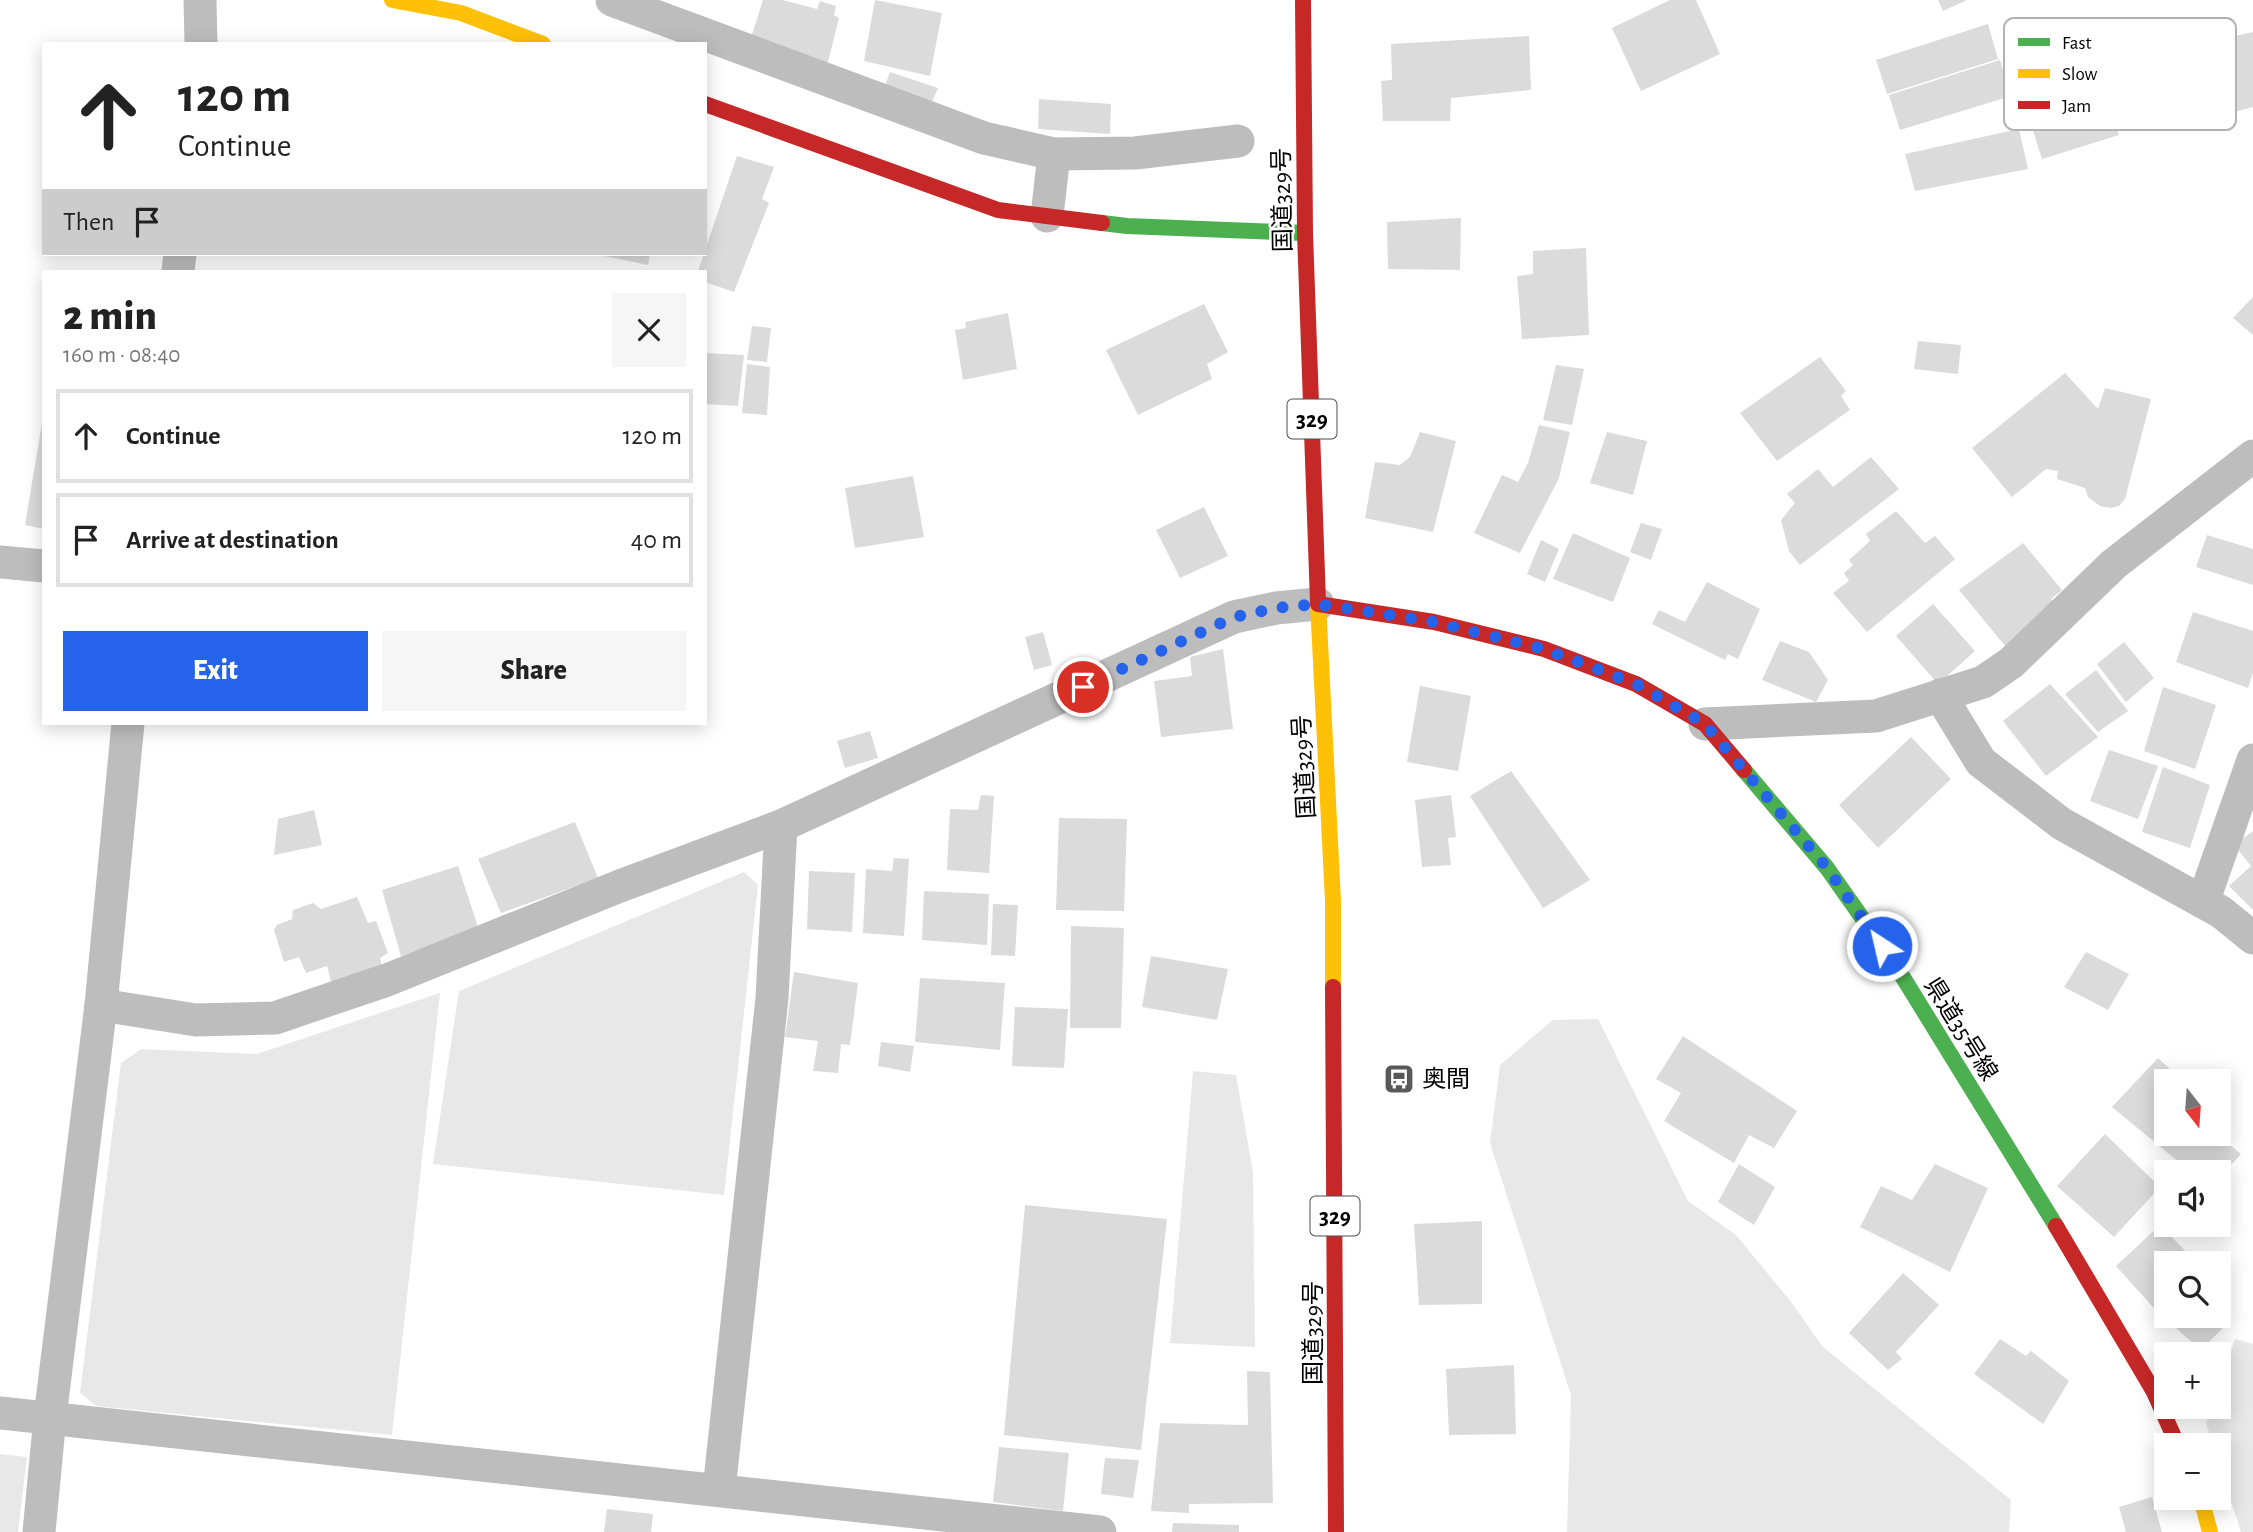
<!DOCTYPE html>
<html lang="en">
<head>
<meta charset="utf-8">
<style>
  :root { --surface:#fff; --page:#f6f6f6; --text:#222; --muted:#767676; --line:#e0e0e0; --accent:#2563eb }
  body { margin:0; font-family:"Alegreya Sans","Noto Sans JP",sans-serif; background:var(--page); color:var(--text); height:100vh; display:flex; flex-direction:column; font-size:26px; white-space:nowrap }
  * { box-sizing:border-box; margin:0 }
  p { font-size:23px; color:var(--muted) }
  .icon { flex:none; width:38px; height:38px; fill:none; stroke:currentColor; stroke-width:2; stroke-linecap:round; stroke-linejoin:round }
  .map { position:relative; flex:1; overflow:hidden }
  .side { position:absolute; left:42px; top:270px; width:665px; height:455px; display:flex; flex-direction:column; background:var(--surface); border-radius:0px; box-shadow:0 4px 18px #0003 }
  .side>* { flex:none }
  .banner { position:absolute; left:42px; top:42px; width:665px; height:214px; border-radius:0px; box-shadow:0 4px 18px #0003; background:#fff; color:var(--text); overflow:hidden }
  .needle { width:46px; rotate:163deg }
  .tools { position:absolute; left:2154px; top:1069px; display:grid; gap:14px }
  .tools a { display:grid; place-items:center; width:77px; height:77px; border-radius:0px; background:var(--surface); box-shadow:0 4px 18px #0003; font-size:35px }
  .pin { position:absolute; display:grid; place-items:center; width:60px; height:60px; color:#fff; margin:-30px; border:4px solid #fff; border-radius:50%; box-shadow:0 2px 7px #0007 }
  .me { position:absolute; width:77px; margin:-38px; rotate:325deg; stroke-linejoin:round; filter:drop-shadow(0 0 5px #0008) }
  .turn { display:flex; align-items:center; gap:24px; height:147px; padding:0 21px; font-size:32px }
  .turn .icon { width:91px; height:91px; stroke-width:2.5 }
  .turn b { display:block; font-size:49px; line-height:60px }
  .then { display:flex; align-items:center; height:66px; padding:0 21px; background:#0003; gap:14px; font-size:26px }
  .round { display:grid; place-items:center; flex:none; width:74px; height:74px; border-radius:0px; background:var(--page) }
  .head { display:flex; align-items:center; justify-content:space-between; height:119px; padding:0 21px }
  h1 { font-size:42px; font-weight:800; line-height:52px }
  .action { display:flex; gap:14px; margin-top:auto; padding:14px 21px }
  .action a { flex:1; height:80px; border-radius:0px; background:var(--accent); color:#fff; font-size:28px; font-weight:800; line-height:80px; text-align:center }
  .action a+a { background:var(--page); color:var(--text) }
  ul { padding:0; list-style:none }
  li { display:flex; align-items:center; gap:21px; height:94px; margin:0 14px 10px; padding:0 7px; border:4px solid var(--line); border-radius:0px }
  li div { flex:1 }
  li b { display:block; font-size:26px }
  li em { font-style:normal }
  .map>svg:first-child { display:block }
</style>
</head>
<body>
<div class="map">
<svg width="2253" height="1532" viewBox="0 0 2253 1532">
  <rect width="100%" height="100%" fill="#fff"/>
  <!-- green -->
  <g fill="#e8e8e8">
    <path d="M 744,872 L 758,885 L 724,1195 L 433,1164 L 459,991 Z"/>
    <path d="M 440,993 L 392,1435 L 96,1406 L 80,1393 L 121,1063 L 141,1049 L 257,1054 Z"/>
    <path d="M 1598,1019 L 1688,1201 L 1736,1235 L 1792,1303 L 1822,1346 L 2011,1500 L 2009,1532 L 1567,1532 L 1571,1395 L 1490,1143 L 1500,1065 L 1553,1020 Z"/>
    <path d="M 1193,1071 L 1236,1075 L 1253,1172 L 1255,1347 L 1170,1343 Z"/>
    <path d="M 2235,1339 L 2253,1344 L 2253,1532 L 2241,1532 L 2219,1464 L 2219,1446 L 2213,1445 L 2206,1423 L 2212,1407 L 2219,1407 L 2219,1385 Z"/>
    <path d="M 0,1454 L 27,1457 L 18,1532 L 0,1532 Z"/>
  </g>
  <!-- building -->
  <g fill="#dbdbdb">
    <path d="M 763,0 L 782,0 L 817,9 L 820,1 L 836,6 L 834,15 L 839,18 L 827,66 L 749,44 Z"/>
    <path d="M 875,0 L 942,13 L 930,76 L 864,61 Z"/>
    <path d="M 1670,0 L 1696,0 L 1720,54 L 1641,91 L 1612,28 Z"/>
    <path d="M 1938,0 L 1967,0 L 1943,11 Z"/>
    <path d="M 1988,24 L 1998,59 L 1887,94 L 1876,60 Z"/>
    <path d="M 2087,30 L 2119,135 L 2042,159 L 2009,55 Z"/>
    <path d="M 2253,32 L 2253,107 L 2205,120 L 2194,45 Z"/>
    <path d="M 1529,36 L 1531,90 L 1451,98 L 1450,121 L 1383,121 L 1381,81 L 1392,80 L 1391,44 Z"/>
    <path d="M 2000,60 L 2011,96 L 1900,130 L 1889,95 Z"/>
    <path d="M 890,72 L 938,88 L 929,109 L 883,91 Z"/>
    <path d="M 1039,99 L 1111,104 L 1110,134 L 1038,129 Z"/>
    <path d="M 2019,129 L 2028,169 L 1915,191 L 1905,154 Z"/>
    <path d="M 737,156 L 774,167 L 762,199 L 769,203 L 734,292 L 705,282 L 705,271 L 698,271 Z"/>
    <path d="M 1461,218 L 1460,270 L 1388,269 L 1387,222 Z"/>
    <path d="M 1586,248 L 1589,335 L 1522,339 L 1517,276 L 1533,274 L 1533,251 Z"/>
    <path d="M 595,254 L 650,254 L 648,265 Z"/>
    <path d="M 2253,297 L 2253,335 L 2233,318 Z"/>
    <path d="M 1204,304 L 1228,352 L 1207,364 L 1212,379 L 1138,415 L 1106,350 Z"/>
    <path d="M 1008,313 L 1017,369 L 963,380 L 955,330 L 966,328 L 965,322 Z"/>
    <path d="M 752,326 L 771,328 L 767,362 L 747,360 Z"/>
    <path d="M 1918,341 L 1961,345 L 1958,374 L 1914,369 Z"/>
    <path d="M 705,353 L 744,355 L 738,406 L 705,404 Z"/>
    <path d="M 1820,357 L 1846,391 L 1841,396 L 1850,410 L 1777,461 L 1740,413 Z"/>
    <path d="M 747,364 L 770,367 L 767,415 L 742,413 Z"/>
    <path d="M 1556,365 L 1584,369 L 1572,425 L 1543,420 Z"/>
    <path d="M 2065,373 L 2098,409 L 2105,388 L 2151,399 L 2125,499 L 2119,506 L 2111,508 L 2100,506 L 2088,497 L 2085,488 L 2057,479 L 2058,471 L 2046,469 L 2012,497 L 1972,448 Z"/>
    <path d="M 42,423 L 44,423 L 44,529 L 25,525 Z"/>
    <path d="M 1539,425 L 1570,432 L 1559,478 L 1520,553 L 1474,533 L 1502,475 L 1518,482 L 1528,463 Z"/>
    <path d="M 1420,432 L 1456,441 L 1433,532 L 1365,518 L 1375,462 L 1400,465 L 1410,457 Z"/>
    <path d="M 1607,432 L 1647,441 L 1633,495 L 1590,483 Z"/>
    <path d="M 1871,457 L 1899,489 L 1800,565 L 1789,551 L 1781,520 L 1795,503 L 1787,494 L 1818,469 L 1833,487 Z"/>
    <path d="M 913,476 L 924,537 L 855,548 L 845,488 Z"/>
    <path d="M 1204,507 L 1228,556 L 1180,578 L 1156,530 Z"/>
    <path d="M 1896,511 L 1925,543 L 1935,536 L 1955,559 L 1867,632 L 1833,593 L 1849,581 L 1844,573 L 1853,565 L 1849,560 L 1870,541 L 1866,534 Z"/>
    <path d="M 1641,523 L 1662,529 L 1651,560 L 1630,552 Z"/>
    <path d="M 1573,533 L 1630,558 L 1613,602 L 1553,579 Z"/>
    <path d="M 2207,535 L 2253,549 L 2253,585 L 2196,567 Z"/>
    <path d="M 1541,540 L 1559,549 L 1545,582 L 1527,574 Z"/>
    <path d="M 2023,543 L 2062,590 L 2051,599 L 2058,608 L 2006,647 L 1959,590 Z"/>
    <path d="M 1707,582 L 1760,609 L 1738,659 L 1728,654 L 1725,660 L 1652,624 L 1659,610 L 1685,622 Z"/>
    <path d="M 1933,604 L 1975,651 L 1938,684 L 1896,636 Z"/>
    <path d="M 2193,612 L 2253,631 L 2253,673 L 2248,688 L 2176,662 Z"/>
    <path d="M 1043,632 L 1052,665 L 1034,670 L 1025,637 Z"/>
    <path d="M 1780,641 L 1809,652 L 1828,680 L 1816,702 L 1762,680 Z"/>
    <path d="M 2124,642 L 2154,678 L 2126,702 L 2097,664 Z"/>
    <path d="M 1223,649 L 1233,729 L 1161,737 L 1154,681 L 1192,676 L 1190,657 Z"/>
    <path d="M 2096,670 L 2128,711 L 2098,732 L 2065,694 Z"/>
    <path d="M 2050,684 L 2098,737 L 2046,776 L 2003,721 Z"/>
    <path d="M 1420,686 L 1471,696 L 1458,771 L 1407,762 Z"/>
    <path d="M 2163,687 L 2216,705 L 2195,769 L 2144,751 Z"/>
    <path d="M 870,731 L 878,758 L 845,768 L 837,741 Z"/>
    <path d="M 1911,737 L 1951,779 L 1878,848 L 1839,805 Z"/>
    <path d="M 2109,750 L 2158,766 L 2138,819 L 2090,801 Z"/>
    <path d="M 2163,767 L 2210,785 L 2190,848 L 2142,832 Z"/>
    <path d="M 1511,771 L 1590,880 L 1543,908 L 1470,796 Z"/>
    <path d="M 981,795 L 994,796 L 989,873 L 947,870 L 950,809 L 978,810 Z"/>
    <path d="M 1451,795 L 1456,837 L 1448,838 L 1451,865 L 1422,867 L 1415,800 Z"/>
    <path d="M 314,810 L 322,845 L 274,855 L 278,819 Z"/>
    <path d="M 1059,818 L 1127,819 L 1124,911 L 1056,910 Z"/>
    <path d="M 575,822 L 598,878 L 501,913 L 478,859 Z"/>
    <path d="M 2253,831 L 2253,910 L 2229,886 L 2251,866 L 2234,845 Z"/>
    <path d="M 894,858 L 909,859 L 904,936 L 863,933 L 866,869 L 892,871 Z"/>
    <path d="M 458,866 L 479,930 L 401,956 L 382,890 Z"/>
    <path d="M 809,871 L 855,873 L 852,932 L 807,929 Z"/>
    <path d="M 924,891 L 989,894 L 987,945 L 922,940 Z"/>
    <path d="M 357,897 L 368,923 L 376,921 L 388,953 L 380,958 L 382,968 L 332,985 L 327,966 L 306,973 L 299,957 L 284,962 L 274,930 L 277,925 L 292,919 L 293,910 L 313,903 L 321,909 Z"/>
    <path d="M 993,904 L 1018,905 L 1015,956 L 991,955 Z"/>
    <path d="M 1071,926 L 1124,928 L 1121,1028 L 1070,1028 Z"/>
    <path d="M 2086,952 L 2129,974 L 2108,1010 L 2064,987 Z"/>
    <path d="M 1151,956 L 1228,969 L 1217,1020 L 1142,1007 Z"/>
    <path d="M 794,972 L 858,983 L 850,1045 L 841,1044 L 838,1073 L 813,1071 L 818,1041 L 785,1037 Z"/>
    <path d="M 920,978 L 1005,983 L 1000,1050 L 915,1042 Z"/>
    <path d="M 1015,1007 L 1068,1009 L 1064,1068 L 1012,1066 Z"/>
    <path d="M 1683,1036 L 1797,1111 L 1774,1148 L 1749,1135 L 1734,1163 L 1664,1121 L 1681,1093 L 1656,1079 Z"/>
    <path d="M 881,1042 L 914,1046 L 910,1072 L 878,1066 Z"/>
    <path d="M 2158,1058 L 2184,1082 L 2166,1082 L 2166,1134 L 2217,1134 L 2241,1154 L 2219,1178 L 2219,1172 L 2191,1172 L 2112,1107 Z"/>
    <path d="M 2105,1134 L 2160,1187 L 2114,1237 L 2057,1186 Z"/>
    <path d="M 1739,1164 L 1775,1187 L 1754,1225 L 1718,1202 Z"/>
    <path d="M 1935,1164 L 1988,1188 L 1950,1272 L 1860,1227 L 1881,1186 L 1912,1200 Z"/>
    <path d="M 1025,1205 L 1167,1219 L 1141,1450 L 1004,1435 Z"/>
    <path d="M 1482,1221 L 1482,1304 L 1419,1305 L 1414,1224 Z"/>
    <path d="M 2160,1225 L 2198,1264 L 2166,1264 L 2166,1311 L 2161,1316 L 2116,1266 Z"/>
    <path d="M 1903,1273 L 1939,1305 L 1896,1352 L 1902,1359 L 1888,1370 L 1849,1333 Z"/>
    <path d="M 2172,1316 L 2213,1316 L 2225,1326 L 2201,1350 L 2168,1321 Z"/>
    <path d="M 2000,1339 L 2026,1356 L 2031,1351 L 2069,1381 L 2043,1424 L 1974,1374 Z"/>
    <path d="M 1514,1365 L 1516,1434 L 1449,1435 L 1446,1369 Z"/>
    <path d="M 1247,1371 L 1270,1372 L 1273,1503 L 1189,1504 L 1189,1513 L 1151,1511 L 1160,1423 L 1248,1425 Z"/>
    <path d="M 999,1447 L 1069,1453 L 1063,1511 L 993,1502 Z"/>
    <path d="M 1105,1458 L 1139,1460 L 1133,1498 L 1101,1494 Z"/>
    <path d="M 2152,1497 L 2162,1532 L 2126,1532 L 2119,1507 Z"/>
    <path d="M 607,1509 L 653,1514 L 651,1532 L 604,1532 Z"/>
    <path d="M 1173,1523 L 1239,1525 L 1239,1532 L 1172,1532 Z"/>
  </g>
  <g fill="none" stroke-linecap="round" stroke-linejoin="round">
    <!-- street -->
    <g stroke="#bdbdbd" stroke-width="33">
      <path d="M 200,0 L 201,44"/>
      <path d="M 612,0 L 984,138 L 1054,154 L 1135,153 L 1238,141"/>
      <path d="M 1047,216 L 1054,154"/>
      <path d="M 178,271 L 180,254"/>
      <path d="M 0,562 L 44,566"/>
      <path d="M 1940,695 L 1981,762 L 2062,824 L 2221,912 L 2253,938"/>
      <path d="M 1705,724 L 1876,716 L 1983,682 L 2011,663 L 2114,564 L 2253,456"/>
      <path d="M 2203,902 L 2253,760"/>
      <path d="M 101,1005 L 196,1020 L 275,1018 L 387,980 L 620,886 L 781,826 L 1234,617 L 1276,608 L 1318,604"/>
      <path d="M 0,1413 L 1100,1532"/>
      <path d="M 719,1490 L 772,998 L 781,826"/>
      <path d="M 39,1532 L 50,1417 L 101,1005 L 128,723"/>
    </g>
    <!-- fast -->
    <g stroke="#4caf50" stroke-width="16">
      <path d="M 1102,223 L 1127,226 L 1305,233"/>
      <path d="M 1744,770 L 1827,868 L 1896,966 L 2056,1226"/>
    </g>
    <!-- slow -->
    <g stroke="#ffc107" stroke-width="16">
      <path d="M 392,0 L 461,13 L 543,44"/>
      <path d="M 1318,602 L 1333,901 L 1333,987"/>
      <path d="M 2201,1498 L 2210,1532"/>
    </g>
    <!-- jam -->
    <g stroke="#c62828" stroke-width="16">
      <path d="M 1303,0 L 1305,233 L 1318,602"/>
      <path d="M 705,104 L 998,210 L 1102,223"/>
      <path d="M 1318,604 L 1434,622 L 1544,649 L 1636,684 L 1705,724 L 1744,770"/>
      <path d="M 1333,987 L 1336,1532"/>
      <path d="M 2056,1226 L 2154,1392 L 2178,1446"/>
    </g>
  </g>
  <g fill="none" stroke-linecap="round" stroke-linejoin="round">
    <!-- route -->
    <path stroke="#2563eb" stroke-width="12" stroke-dasharray="0 21.6" d="M 1083,687 L 1234,617 L 1276,608 L 1318,604 L 1434,622 L 1544,649 L 1636,684 L 1705,724 L 1827,868 L 1882,946"/>
  </g>
  <!-- icons -->
  <defs>
    <g id="bus-square" transform="scale(1.575)"><rect x="-9" y="-9" width="18" height="18" rx="4" fill="#595959" stroke="#fff"/><path d="M-5-6H5V4H4V6H2V4H-2V6H-4V4H-5ZM-3.5-4V0h7V-4ZM-3.5 1.2v1.5H-2V1.2ZM2 1.2v1.5H3.5V1.2Z" fill="#fff"/></g>
  </defs>
  <g fill-rule="evenodd">
    <use href="#bus-square" x="1399" y="1079"/>
  </g>
  <g text-anchor="middle" stroke-width="5" stroke-linejoin="round" paint-order="stroke">
    <!-- shield labels -->
    <g fill="#fff" stroke="#4c4c4c" stroke-width="2">
      <rect x="1287.5" y="399.5" width="49" height="39" rx="5"/>
      <rect x="1310.5" y="1196.5" width="49" height="39" rx="5"/>
    </g>
    <g font-size="23" font-weight="bold" fill="#000">
      <text x="1312" y="427">329</text>
      <text x="1335" y="1224">329</text>
    </g>
    <!-- street labels -->
    <g font-size="24" fill="#000" stroke="#fff">
      <text transform="translate(1282 200) rotate(-91)" y="8">国道329号</text>
      <text transform="translate(1304 767) rotate(-93)" y="8">国道329号</text>
      <text transform="translate(1961 1029) rotate(58)" y="8">県道35号線</text>
      <text transform="translate(1313 1333) rotate(-90)" y="8">国道329号</text>
    </g>
    <!-- poi labels -->
    <g font-size="24" fill="#000" stroke="#fff" text-anchor="start">
      <text x="1422" y="1087">奥間</text>
    </g>
  </g>
  <!-- legend -->
  <rect x="2004" y="18" width="232" height="112" rx="10" fill="#fff" stroke="#b2b2b2" stroke-width="2"/>
  <rect x="2018" y="38" width="32" height="8" fill="#4caf50"/>
  <rect x="2018" y="69" width="32" height="9" fill="#ffc107"/>
  <rect x="2018" y="101" width="32" height="8" fill="#c62828"/>
  <g font-size="19" fill="#000">
    <text x="2062" y="49">Fast</text>
    <text x="2062" y="80">Slow</text>
    <text x="2062" y="112">Jam</text>
  </g>
</svg>
<div class="tools">
<a><svg class="needle" viewBox="-14 -14 28 28"><path d="M0-13l5 13h-10z" fill="#e53935"/><path d="M0 13l5-13h-10z" fill="#767676"/></svg></a>
<a><svg class="icon" aria-label="sound" viewBox="0 0 24 24"><path d="M4 9h4l5-4v14l-5-4H4zM17 9q2 3 0 6"/></svg></a>
<a><svg class="icon" aria-label="search" viewBox="0 0 24 24"><circle cx="10" cy="10" r="6"/><path d="M15 15l6 6"/></svg></a>
<a>+</a>
<a>−</a>
</div>
<div class="pin" style="left:1083px;top:687px;background:#d93025"><svg class="icon" aria-label="arrive" viewBox="0 0 24 24"><path d="M6 21V4h12l-3 4 3 4H6"/></svg></div>
<svg class="me" style="left:1882px;top:946px" viewBox="-20 -20 40 40"><circle r="17" fill="#2563eb" stroke="#fff" stroke-width="3"/><path d="M0-11L8 9 0 5-8 9z" fill="#fff"/></svg>
<div class="banner">
<div class="turn"><svg class="icon" aria-label="ahead" viewBox="0 0 24 24"><path d="M12 20V5M6 11l6-6 6 6"/></svg><div><b>120 m</b>Continue</div></div>
<div class="then">Then<svg class="icon" aria-label="arrive" viewBox="0 0 24 24"><path d="M6 21V4h12l-3 4 3 4H6"/></svg></div>
</div>
<section class="side">
<div class="head"><div><h1>2 min</h1><p>160 m · 08:40</p></div><a class="round"><svg class="icon" aria-label="close" viewBox="0 0 24 24"><path d="M6 6l12 12M18 6L6 18"/></svg></a></div>
<ul>
<li><svg class="icon" aria-label="ahead" viewBox="0 0 24 24"><path d="M12 20V5M6 11l6-6 6 6"/></svg><div><b>Continue</b></div><em>120 m</em></li>
<li><svg class="icon" aria-label="arrive" viewBox="0 0 24 24"><path d="M6 21V4h12l-3 4 3 4H6"/></svg><div><b>Arrive at destination</b></div><em>40 m</em></li>
</ul>
<div class="action"><a>Exit</a><a>Share</a></div>
</section>
</div>
</body>
</html>
